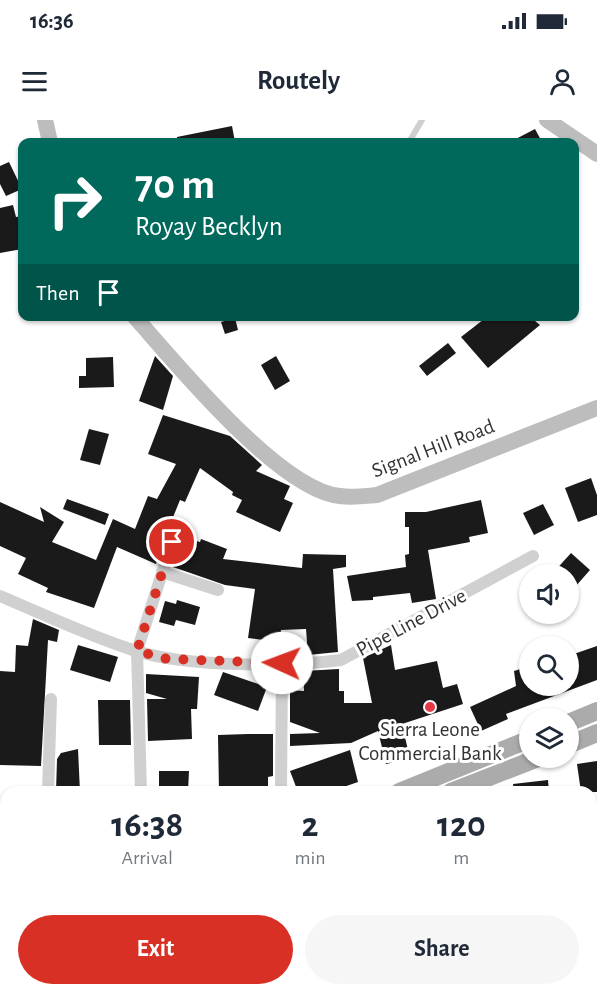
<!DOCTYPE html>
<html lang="en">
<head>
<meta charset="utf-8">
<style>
  :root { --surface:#fff; --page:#f6f6f7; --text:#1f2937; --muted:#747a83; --accent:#d93025 }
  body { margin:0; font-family:"Alegreya Sans",sans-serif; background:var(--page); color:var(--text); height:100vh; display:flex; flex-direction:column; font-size:22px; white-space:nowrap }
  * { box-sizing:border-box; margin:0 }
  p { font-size:20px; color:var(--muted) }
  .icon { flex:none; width:33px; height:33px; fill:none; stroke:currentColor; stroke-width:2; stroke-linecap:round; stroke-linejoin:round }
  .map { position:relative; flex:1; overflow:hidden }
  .panel { position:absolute; left:0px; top:666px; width:597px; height:210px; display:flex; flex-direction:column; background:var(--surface); border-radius:18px 18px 0 0; box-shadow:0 2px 4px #0004 }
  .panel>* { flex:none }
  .guide { position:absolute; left:18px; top:18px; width:561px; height:183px; border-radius:12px; box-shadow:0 2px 4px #0004; background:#00695c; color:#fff; overflow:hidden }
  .buttons { position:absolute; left:519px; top:444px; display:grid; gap:12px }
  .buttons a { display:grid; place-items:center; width:60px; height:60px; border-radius:50%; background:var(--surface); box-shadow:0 2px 4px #0004; font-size:30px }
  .pin { position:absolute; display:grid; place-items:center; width:51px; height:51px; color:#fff; margin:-26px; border:3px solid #fff; border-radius:50%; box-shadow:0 2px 6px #0007 }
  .me { position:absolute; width:66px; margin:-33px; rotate:272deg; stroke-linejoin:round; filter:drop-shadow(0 0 4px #0008) }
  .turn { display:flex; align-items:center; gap:21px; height:126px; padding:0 18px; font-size:27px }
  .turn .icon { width:78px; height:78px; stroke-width:2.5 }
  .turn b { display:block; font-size:42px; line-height:51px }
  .then { display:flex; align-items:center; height:57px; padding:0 18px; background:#0003; gap:12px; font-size:22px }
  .eta { display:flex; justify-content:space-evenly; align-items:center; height:102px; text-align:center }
  .eta b { font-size:36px; font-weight:600; line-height:42px }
  .primary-button { display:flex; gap:12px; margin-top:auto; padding:12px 18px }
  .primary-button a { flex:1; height:69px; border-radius:36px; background:var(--accent); color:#fff; font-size:24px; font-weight:600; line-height:69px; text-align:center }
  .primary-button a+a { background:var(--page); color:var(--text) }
  .status { display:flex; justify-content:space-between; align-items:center; height:42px; padding:0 30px; background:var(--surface); direction:ltr }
  .status svg { height:16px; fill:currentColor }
  header { display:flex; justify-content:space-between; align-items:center; height:78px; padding:0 18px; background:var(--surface); font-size:27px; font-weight:600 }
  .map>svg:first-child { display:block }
</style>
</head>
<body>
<div class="status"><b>16:36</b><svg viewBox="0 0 49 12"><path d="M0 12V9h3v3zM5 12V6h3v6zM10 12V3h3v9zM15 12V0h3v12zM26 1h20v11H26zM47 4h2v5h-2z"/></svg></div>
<header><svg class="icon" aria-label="menu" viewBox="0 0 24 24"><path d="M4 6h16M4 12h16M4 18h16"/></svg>Routely<svg class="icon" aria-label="person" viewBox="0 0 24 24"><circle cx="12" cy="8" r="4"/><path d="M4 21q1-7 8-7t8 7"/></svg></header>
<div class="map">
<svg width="597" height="876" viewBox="0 0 597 876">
  <rect width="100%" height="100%" fill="#fff"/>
  <!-- building -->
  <g fill="#1a1a1a">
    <path d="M 232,6 L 235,22 L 177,22 L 177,17 Z"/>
    <path d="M 535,9 L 542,22 L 510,22 Z"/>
    <path d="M 9,42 L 22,69 L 6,76 L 0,64 L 0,46 Z"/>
    <path d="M 13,85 L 16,97 L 22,96 L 22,129 L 0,133 L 0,88 Z"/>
    <path d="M 488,196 L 529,196 L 540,205 L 488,248 L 461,217 Z"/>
    <path d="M 235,198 L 238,210 L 225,214 L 221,202 Z"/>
    <path d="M 448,223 L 456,233 L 427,256 L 419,246 Z"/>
    <path d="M 155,236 L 173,256 L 163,290 L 139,281 Z"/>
    <path d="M 276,236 L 290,261 L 275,270 L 261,245 Z"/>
    <path d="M 113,237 L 114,267 L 79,268 L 79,256 L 86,256 L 86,238 Z"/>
    <path d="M 163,295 L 230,316 L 262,345 L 256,351 L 290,366 L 284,379 L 293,383 L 280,412 L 236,392 L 242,380 L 232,375 L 233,372 L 200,348 L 185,382 L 180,380 L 167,412 L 172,414 L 164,419 L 156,444 L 117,427 L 94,488 L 46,472 L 48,468 L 18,454 L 26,438 L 0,426 L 0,382 L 44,402 L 40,387 L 64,402 L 52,422 L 96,440 L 113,399 L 135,409 L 148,376 L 157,379 L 176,344 L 148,334 Z"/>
    <path d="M 89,309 L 109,314 L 100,345 L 80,340 Z"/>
    <path d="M 591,358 L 597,375 L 597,395 L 578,402 L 565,368 Z"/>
    <path d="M 67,379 L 109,394 L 105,405 L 63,389 Z"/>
    <path d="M 481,380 L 488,413 L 469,417 L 470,422 L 428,430 L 436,479 L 412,483 L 410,473 L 373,477 L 373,480 L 352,481 L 347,456 L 406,447 L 405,435 L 409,434 L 409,407 L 405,407 L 405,392 L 426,392 Z"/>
    <path d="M 543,384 L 554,405 L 534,415 L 523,393 Z"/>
    <path d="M 176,415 L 200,422 L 201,419 L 227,429 L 223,439 L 302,448 L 303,434 L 346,435 L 346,447 L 333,449 L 338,532 L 308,535 L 306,509 L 281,510 L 279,522 L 248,518 L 255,469 L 225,465 L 173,447 L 180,424 Z"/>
    <path d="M 571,433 L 590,450 L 568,475 L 568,454 L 552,454 Z"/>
    <path d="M 177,480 L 200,487 L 195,505 L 176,500 L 174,506 L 159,502 L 165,481 L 176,484 Z"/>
    <path d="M 33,499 L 59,510 L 57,522 L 48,520 L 41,646 L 0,645 L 0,551 L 15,552 L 16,525 L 28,526 Z"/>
    <path d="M 78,525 L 118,537 L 110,562 L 70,550 Z"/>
    <path d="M 391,525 L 395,550 L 437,541 L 443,568 L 457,564 L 463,584 L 402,604 L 410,639 L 386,644 L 378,611 L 351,623 L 290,626 L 290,614 L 320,613 L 290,602 L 290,570 L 304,571 L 303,551 L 339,549 L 339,571 L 344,571 L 344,583 L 372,583 L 363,538 Z"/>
    <path d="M 597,526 L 597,560 L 506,594 L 508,599 L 481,611 L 470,587 L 516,566 L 514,551 L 530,546 L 530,566 L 568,566 L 568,536 Z"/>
    <path d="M 223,552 L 267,567 L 258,591 L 214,575 Z"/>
    <path d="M 146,554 L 199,557 L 197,589 L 191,589 L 192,619 L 148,621 L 147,579 L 167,579 L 146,573 Z"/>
    <path d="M 98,580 L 130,580 L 131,625 L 99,625 Z"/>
    <path d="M 248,614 L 273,614 L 273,656 L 268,657 L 268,672 L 219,672 L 218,615 Z"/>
    <path d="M 78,629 L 80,672 L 56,672 L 57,639 L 61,633 Z"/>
    <path d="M 350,630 L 358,662 L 329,672 L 298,672 L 290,651 Z"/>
    <path d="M 597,641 L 597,672 L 581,672 L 577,644 Z"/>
    <path d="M 159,651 L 189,651 L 188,672 L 159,672 Z"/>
    <path d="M 548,660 L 549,672 L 514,672 L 513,664 Z"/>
  </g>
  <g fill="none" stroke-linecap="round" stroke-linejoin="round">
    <!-- lane -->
    <g stroke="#d0d0d0" stroke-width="6">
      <path d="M 409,22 L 422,0"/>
      <path d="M 574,54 L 576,21"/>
      <path d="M 203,870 L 204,876"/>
    </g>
    <!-- street -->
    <g stroke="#d0d0d0" stroke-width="12">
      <path d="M 162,452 L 218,470"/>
      <path d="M 0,476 C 45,495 89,516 136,531 C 187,547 287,547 341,540 L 533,436"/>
      <path d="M 48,672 L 51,579"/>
      <path d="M 141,672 L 137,531 L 172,422"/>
      <path d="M 281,672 L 282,543"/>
      <path d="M 298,870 L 299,876"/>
    </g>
    <!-- secondary -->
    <g stroke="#bdbdbd" stroke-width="16">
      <path d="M 45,0 L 50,22"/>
      <path d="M 547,0 L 597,34"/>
      <path d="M 134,196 C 176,243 279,370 340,376 C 352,378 365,376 377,375 L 597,288"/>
      <path d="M 591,706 L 597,707"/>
    </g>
    <!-- primary -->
    <g stroke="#ababab" stroke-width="18">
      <path d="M 568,603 L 597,591"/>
      <path d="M 568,625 L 597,613"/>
      <path d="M 399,672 L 530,619"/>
      <path d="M 451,672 L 538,638"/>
      <path d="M 0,738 L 6,737"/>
      <path d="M 0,756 L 6,756"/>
    </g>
  </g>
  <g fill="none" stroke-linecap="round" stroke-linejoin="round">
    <!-- route -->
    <path stroke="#d93025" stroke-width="10" stroke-dasharray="0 18" d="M 172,422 L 137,531 L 167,539 L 282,543"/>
  </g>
  <!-- markers -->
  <circle fill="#e63946" stroke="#fff" stroke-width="2" cx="430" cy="587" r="6"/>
  <g text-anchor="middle" stroke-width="6" stroke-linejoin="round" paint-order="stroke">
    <!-- street labels -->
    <g font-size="21" fill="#333" stroke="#fff">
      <text transform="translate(433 328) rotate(-21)" y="7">Signal Hill Road</text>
      <text transform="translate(411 502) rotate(-28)" y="7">Pipe Line Drive</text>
    </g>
    <!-- poi labels -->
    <g font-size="21" fill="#333" stroke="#fff">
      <text x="430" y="616">Sierra Leone<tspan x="430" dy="24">Commercial Bank</tspan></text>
    </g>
  </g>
</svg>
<div class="buttons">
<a><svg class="icon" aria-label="sound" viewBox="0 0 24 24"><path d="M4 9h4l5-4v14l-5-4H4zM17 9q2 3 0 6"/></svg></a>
<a><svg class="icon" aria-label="search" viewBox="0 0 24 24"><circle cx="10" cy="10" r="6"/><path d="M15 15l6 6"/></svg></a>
<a><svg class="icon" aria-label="layers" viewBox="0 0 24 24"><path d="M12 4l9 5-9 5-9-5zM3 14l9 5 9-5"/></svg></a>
</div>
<div class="pin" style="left:172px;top:422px;background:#d93025"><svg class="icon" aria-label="arrive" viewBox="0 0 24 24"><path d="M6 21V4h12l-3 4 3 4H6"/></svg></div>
<svg class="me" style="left:282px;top:543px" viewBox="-20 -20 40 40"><circle r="19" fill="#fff"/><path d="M0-13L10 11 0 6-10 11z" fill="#d93025"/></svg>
<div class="guide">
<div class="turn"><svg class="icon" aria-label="right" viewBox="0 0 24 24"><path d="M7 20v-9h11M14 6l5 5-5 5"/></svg><div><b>70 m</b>Royay Becklyn</div></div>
<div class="then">Then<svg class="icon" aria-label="arrive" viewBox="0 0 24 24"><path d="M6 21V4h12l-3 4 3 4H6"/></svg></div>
</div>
<section class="panel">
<div class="eta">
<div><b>16:38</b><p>Arrival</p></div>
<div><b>2</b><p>min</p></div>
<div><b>120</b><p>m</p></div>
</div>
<div class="primary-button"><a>Exit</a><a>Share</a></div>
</section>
</div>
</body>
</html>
